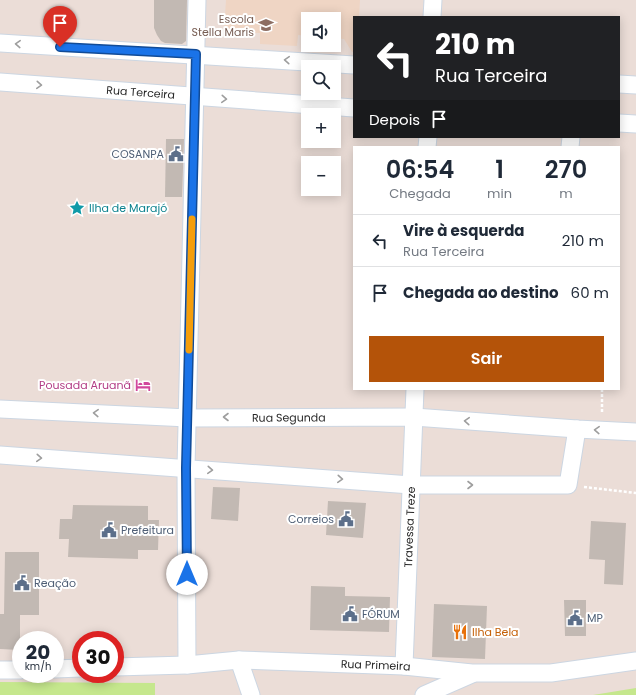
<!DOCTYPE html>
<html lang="pt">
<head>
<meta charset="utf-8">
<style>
  :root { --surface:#fff; --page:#f2f2f3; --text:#1f2937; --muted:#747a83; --line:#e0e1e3; --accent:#b45309 }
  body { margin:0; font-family:Poppins,sans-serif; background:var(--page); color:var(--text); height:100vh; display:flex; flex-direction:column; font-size:15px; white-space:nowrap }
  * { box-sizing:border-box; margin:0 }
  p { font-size:13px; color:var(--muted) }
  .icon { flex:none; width:22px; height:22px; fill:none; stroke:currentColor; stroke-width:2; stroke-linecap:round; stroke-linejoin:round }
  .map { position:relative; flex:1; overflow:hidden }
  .sheet { position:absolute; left:353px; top:146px; width:267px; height:244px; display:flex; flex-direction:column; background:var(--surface); border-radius:0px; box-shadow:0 2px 10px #0003 }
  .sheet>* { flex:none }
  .hud { position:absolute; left:353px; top:16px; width:267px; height:122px; border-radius:0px; box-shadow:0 2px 10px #0003; background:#202124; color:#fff; overflow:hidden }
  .controls { position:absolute; left:301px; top:12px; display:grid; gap:8px }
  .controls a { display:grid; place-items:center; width:40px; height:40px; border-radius:0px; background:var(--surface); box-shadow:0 2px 10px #0003; font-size:20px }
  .speed { position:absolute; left:12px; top:631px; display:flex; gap:8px; font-size:20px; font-weight:700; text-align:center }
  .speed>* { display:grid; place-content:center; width:52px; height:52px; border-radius:50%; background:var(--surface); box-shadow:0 2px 10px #0003; line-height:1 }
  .speed small { font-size:10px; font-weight:400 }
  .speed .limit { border:6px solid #d22; background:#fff; color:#111 }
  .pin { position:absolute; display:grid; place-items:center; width:34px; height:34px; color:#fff; margin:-41px -17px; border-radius:50% 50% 50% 0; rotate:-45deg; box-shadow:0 0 4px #0007 }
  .pin .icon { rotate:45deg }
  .me { position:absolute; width:44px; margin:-22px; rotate:0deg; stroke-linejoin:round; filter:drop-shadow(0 0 3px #0008) }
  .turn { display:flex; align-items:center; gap:14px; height:84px; padding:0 16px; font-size:18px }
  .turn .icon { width:52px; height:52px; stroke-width:2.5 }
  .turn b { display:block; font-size:28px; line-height:34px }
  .then { display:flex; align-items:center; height:38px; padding:0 16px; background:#0003; gap:8px; font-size:15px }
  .eta { display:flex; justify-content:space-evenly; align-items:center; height:68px; text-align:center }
  .eta b { font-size:24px; font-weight:600; line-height:28px }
  .primary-button { display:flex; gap:8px; margin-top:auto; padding:8px 16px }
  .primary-button a { flex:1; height:46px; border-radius:0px; background:var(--accent); color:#fff; font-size:16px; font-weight:600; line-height:46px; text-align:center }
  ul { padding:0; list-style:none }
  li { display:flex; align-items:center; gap:12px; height:52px; padding:0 16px; border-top:1px solid var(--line) }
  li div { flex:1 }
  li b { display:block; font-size:15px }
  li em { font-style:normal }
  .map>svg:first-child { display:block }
</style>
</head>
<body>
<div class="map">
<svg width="636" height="695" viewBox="0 0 636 695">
  <rect width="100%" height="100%" fill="#ebddd7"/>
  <!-- education -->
  <path fill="#efd5c4" d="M 226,0 L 360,0 L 359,17 L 354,17 L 354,52 L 352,52 L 344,39 L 334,38 L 334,19 L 308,19 L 308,36 L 298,35 L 297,46 L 260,44 L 260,33 L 224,31 Z"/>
  <!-- green -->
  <g fill="#c5e78d">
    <path d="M 0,682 L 155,683 L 155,695 L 0,695 Z"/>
    <path d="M 636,688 L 636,695 L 593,695 Z"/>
  </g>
  <!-- building -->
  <g fill="#c2b9b3">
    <path d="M 154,0 L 187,0 L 186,41 L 182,44 L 165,43 L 161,41 L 157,35 L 154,28 Z"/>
    <path d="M 166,139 L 184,139 L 182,197 L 165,197 Z"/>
    <path d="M 213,487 L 240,488 L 238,521 L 211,519 Z"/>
    <path d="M 328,501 L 366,503 L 363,538 L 326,535 Z"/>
    <path d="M 73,505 L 148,506 L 148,520 L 159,520 L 158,550 L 138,550 L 138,559 L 68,557 L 69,539 L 59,539 L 60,519 L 72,519 Z"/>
    <path d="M 591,521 L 626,523 L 623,585 L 604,584 L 605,560 L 589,559 Z"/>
    <path d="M 5,552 L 39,552 L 39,615 L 20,615 L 20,650 L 0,649 L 0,614 L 4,614 Z"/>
    <path d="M 311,586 L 345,587 L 345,596 L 390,597 L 389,632 L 310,630 Z"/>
    <path d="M 564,600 L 586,600 L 586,636 L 565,636 Z"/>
    <path d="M 434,604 L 487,606 L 485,659 L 432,657 Z"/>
  </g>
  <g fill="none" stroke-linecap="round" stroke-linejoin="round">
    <!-- street casing -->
    <g stroke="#ccd6e2" stroke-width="19">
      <g id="street">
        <path d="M 432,17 L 433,0"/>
        <path d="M 0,43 L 354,65"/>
        <path id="s1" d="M 0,82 L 354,108"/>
        <path d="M 619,84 L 636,85"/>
        <path d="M 619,123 L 636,124"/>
        <path d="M 427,147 L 428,137"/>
        <path d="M 570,147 L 571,137"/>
        <path id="s2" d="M 0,409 L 188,418 L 414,417 L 577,429 L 636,432"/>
        <path d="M 0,455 L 411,485 L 568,485 L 577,429"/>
        <path d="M 239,660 L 251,695"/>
        <path d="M 187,665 L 186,468 L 197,0"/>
        <path id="s3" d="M 404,666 L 415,389"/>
        <path id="s4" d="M 115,667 L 187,665 L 239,660 L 404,666 L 472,673 L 551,673 L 636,661"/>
        <path d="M 55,669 L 81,668"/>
        <path d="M 0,670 L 21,670"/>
        <path d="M 424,695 L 472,674"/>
      </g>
    </g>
    <!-- path -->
    <g stroke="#fff" stroke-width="2.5" stroke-dasharray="3 2" stroke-linecap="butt">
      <path d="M 602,389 L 602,414"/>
      <path d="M 584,487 L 636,493"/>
    </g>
    <!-- street -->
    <use href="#street" stroke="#fff" stroke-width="17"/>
  </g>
  <!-- one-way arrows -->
  <defs><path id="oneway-chevron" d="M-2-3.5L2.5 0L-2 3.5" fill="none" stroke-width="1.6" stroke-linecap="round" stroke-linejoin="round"/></defs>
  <g stroke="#9e9e9e">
    <use href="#oneway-chevron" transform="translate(18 44) rotate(-177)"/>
    <use href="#oneway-chevron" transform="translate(287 60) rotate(-176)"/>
    <use href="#oneway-chevron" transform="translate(39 85) rotate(4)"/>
    <use href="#oneway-chevron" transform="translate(224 99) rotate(4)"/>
    <use href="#oneway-chevron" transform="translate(96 413) rotate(-177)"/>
    <use href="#oneway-chevron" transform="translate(226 417) rotate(180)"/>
    <use href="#oneway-chevron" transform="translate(467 421) rotate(-176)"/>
    <use href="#oneway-chevron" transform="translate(597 430) rotate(-177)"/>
    <use href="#oneway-chevron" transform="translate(39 458) rotate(4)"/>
    <use href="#oneway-chevron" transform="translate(210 470) rotate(4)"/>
    <use href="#oneway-chevron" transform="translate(340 479) rotate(4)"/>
    <use href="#oneway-chevron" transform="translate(470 485)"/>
  </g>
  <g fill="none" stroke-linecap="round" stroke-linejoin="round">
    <!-- route casing -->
    <g stroke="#114b97" stroke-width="10">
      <path id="route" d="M 60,47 L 196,54 L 186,468 L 187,574"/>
    </g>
    <!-- route -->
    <use href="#route" stroke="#1a73e8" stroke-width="7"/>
    <!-- slow -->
    <path stroke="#f59e0b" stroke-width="7" d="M 189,350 L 192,219"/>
  </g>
  <!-- icons -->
  <defs>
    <g id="university-bare" transform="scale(1.2)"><path d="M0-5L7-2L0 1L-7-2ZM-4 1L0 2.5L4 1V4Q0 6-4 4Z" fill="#8d6e63" stroke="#fff" stroke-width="2.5" paint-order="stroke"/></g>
    <g id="civic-bare" transform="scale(1.2)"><path d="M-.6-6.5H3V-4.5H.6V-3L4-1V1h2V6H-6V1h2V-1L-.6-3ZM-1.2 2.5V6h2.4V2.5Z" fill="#5c6f8a" stroke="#fff" stroke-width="2.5" paint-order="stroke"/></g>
    <g id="sight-bare" transform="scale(1.2)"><path d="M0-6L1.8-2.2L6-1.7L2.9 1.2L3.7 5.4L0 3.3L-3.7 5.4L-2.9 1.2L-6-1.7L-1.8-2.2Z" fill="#0f9aa8" stroke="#fff" stroke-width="2.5" paint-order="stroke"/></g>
    <g id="hotel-bare" transform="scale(1.2)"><path d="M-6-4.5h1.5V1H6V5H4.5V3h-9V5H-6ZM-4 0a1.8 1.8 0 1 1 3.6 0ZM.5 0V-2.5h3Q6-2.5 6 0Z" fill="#d1479c" stroke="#fff" stroke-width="2.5" paint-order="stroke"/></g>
    <g id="restaurant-bare" transform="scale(1.2)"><path d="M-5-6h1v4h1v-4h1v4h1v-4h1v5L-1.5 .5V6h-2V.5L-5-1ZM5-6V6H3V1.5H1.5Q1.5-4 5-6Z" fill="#e8710a" stroke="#fff" stroke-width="2.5" paint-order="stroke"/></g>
  </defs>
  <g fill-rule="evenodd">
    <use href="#university-bare" x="266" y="25"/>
    <use href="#civic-bare" x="176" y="154"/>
    <use href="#sight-bare" x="77" y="208"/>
    <use href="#hotel-bare" x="143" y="385"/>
    <use href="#civic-bare" x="346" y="519"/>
    <use href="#civic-bare" x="109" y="530"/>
    <use href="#civic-bare" x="22" y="583"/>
    <use href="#civic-bare" x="350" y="614"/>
    <use href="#civic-bare" x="575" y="618"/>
    <use href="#restaurant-bare" x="460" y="632"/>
  </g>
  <g text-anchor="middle" stroke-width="4" stroke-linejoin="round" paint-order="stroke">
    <!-- education labels -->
    <g font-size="11" fill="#785e54" stroke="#fff" text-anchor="end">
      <text x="254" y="23">Escola<tspan x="254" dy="13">Stella Maris</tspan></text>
    </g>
    <!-- street labels -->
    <g font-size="11" fill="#272727" stroke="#fff">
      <text dy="4" stroke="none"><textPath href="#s1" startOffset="141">Rua Terceira</textPath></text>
      <text dy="4" stroke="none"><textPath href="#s2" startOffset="289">Rua Segunda</textPath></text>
      <text dy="4" stroke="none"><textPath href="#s3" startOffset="139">Travessa Treze</textPath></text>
      <text dy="4" stroke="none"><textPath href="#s4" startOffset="261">Rua Primeira</textPath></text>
    </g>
    <!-- service labels -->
    <g font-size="11" fill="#4e5e75" stroke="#fff" text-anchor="start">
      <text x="164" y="158" text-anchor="end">COSANPA</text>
      <text x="334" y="523" text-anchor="end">Correios</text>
      <text x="121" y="534">Prefeitura</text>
      <text x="34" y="587">Reação</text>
      <text x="362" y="618">FÓRUM</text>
      <text x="587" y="622">MP</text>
    </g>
    <!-- culture labels -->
    <g font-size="11" fill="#0d838f" stroke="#fff" text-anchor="start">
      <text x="89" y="212">Ilha de Marajó</text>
    </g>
    <!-- hotel labels -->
    <g font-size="11" fill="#b23c85" stroke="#fff" text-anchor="end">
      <text x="131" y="389">Pousada Aruanã</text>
    </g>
    <!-- food labels -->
    <g font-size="11" fill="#c56008" stroke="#fff" text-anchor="start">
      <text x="472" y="636">Ilha Bela</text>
    </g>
  </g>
</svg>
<div class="controls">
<a><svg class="icon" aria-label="sound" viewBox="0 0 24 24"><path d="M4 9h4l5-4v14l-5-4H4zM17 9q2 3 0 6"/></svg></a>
<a><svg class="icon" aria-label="search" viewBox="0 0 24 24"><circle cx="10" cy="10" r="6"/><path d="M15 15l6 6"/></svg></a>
<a>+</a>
<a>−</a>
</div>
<div class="speed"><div>20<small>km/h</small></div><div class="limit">30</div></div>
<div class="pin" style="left:60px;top:47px;background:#d93025"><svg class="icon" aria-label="arrive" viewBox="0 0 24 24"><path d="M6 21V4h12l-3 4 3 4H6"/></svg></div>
<svg class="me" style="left:187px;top:574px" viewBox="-20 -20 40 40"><circle r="19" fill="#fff"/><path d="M0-13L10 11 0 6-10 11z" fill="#1a73e8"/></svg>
<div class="hud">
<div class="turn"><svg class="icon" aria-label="left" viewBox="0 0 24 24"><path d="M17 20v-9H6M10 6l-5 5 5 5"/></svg><div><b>210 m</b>Rua Terceira</div></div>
<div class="then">Depois<svg class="icon" aria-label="arrive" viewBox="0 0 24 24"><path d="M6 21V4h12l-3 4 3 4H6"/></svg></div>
</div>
<section class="sheet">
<div class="eta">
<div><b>06:54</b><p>Chegada</p></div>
<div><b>1</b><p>min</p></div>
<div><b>270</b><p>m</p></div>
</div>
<ul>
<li><svg class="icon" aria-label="left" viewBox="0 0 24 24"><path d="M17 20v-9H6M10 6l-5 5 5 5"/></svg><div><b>Vire à esquerda</b><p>Rua Terceira</p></div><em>210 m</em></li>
<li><svg class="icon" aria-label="arrive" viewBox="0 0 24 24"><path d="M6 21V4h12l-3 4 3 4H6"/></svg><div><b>Chegada ao destino</b></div><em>60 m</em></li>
</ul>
<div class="primary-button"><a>Sair</a></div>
</section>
</div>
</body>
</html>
